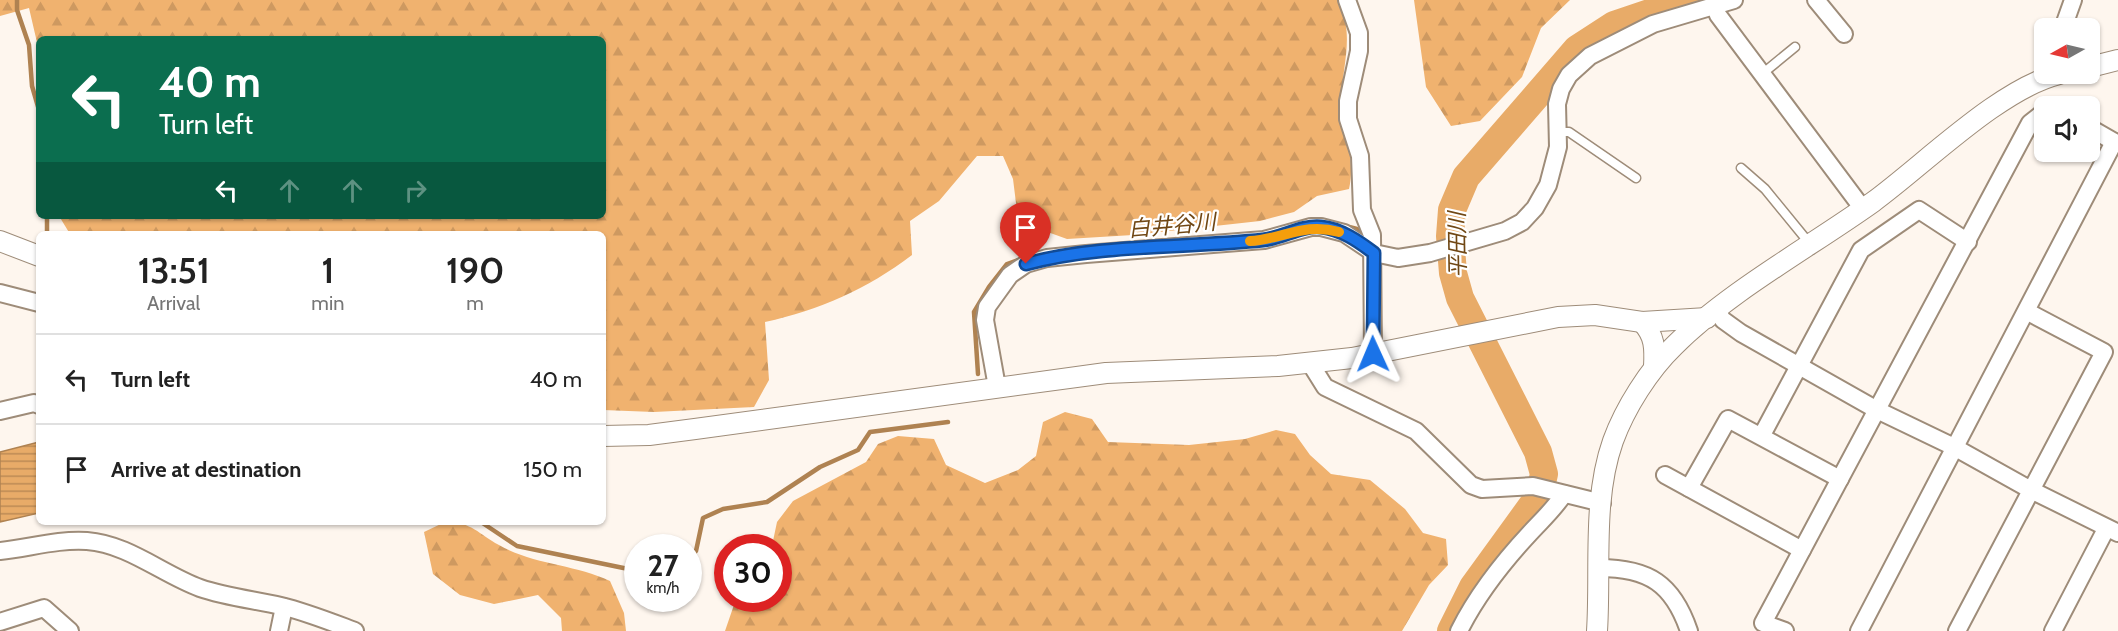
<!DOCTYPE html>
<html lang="en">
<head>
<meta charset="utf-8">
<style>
  :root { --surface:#fff; --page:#f2f2f2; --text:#222; --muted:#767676; --line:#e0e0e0 }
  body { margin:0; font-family:Cabin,"Noto Sans JP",sans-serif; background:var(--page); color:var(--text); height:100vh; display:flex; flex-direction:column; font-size:22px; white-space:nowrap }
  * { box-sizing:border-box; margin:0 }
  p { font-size:20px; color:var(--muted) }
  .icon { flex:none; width:33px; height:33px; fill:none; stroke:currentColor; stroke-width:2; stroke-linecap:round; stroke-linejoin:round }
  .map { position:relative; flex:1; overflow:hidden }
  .sheet { position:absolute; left:36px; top:231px; width:570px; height:294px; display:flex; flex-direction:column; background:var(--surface); border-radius:9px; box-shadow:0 2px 4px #0004 }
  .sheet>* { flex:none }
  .banner { position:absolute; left:36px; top:36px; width:570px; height:183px; border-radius:9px; box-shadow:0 2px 4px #0004; background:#0b6e4f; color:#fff; overflow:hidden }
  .needle { width:39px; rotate:262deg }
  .fabs { position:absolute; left:2034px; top:18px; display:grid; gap:12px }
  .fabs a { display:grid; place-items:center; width:66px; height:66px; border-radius:9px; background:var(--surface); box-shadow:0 2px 4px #0004; font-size:30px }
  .speed { position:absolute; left:624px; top:534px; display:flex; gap:12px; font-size:30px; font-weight:700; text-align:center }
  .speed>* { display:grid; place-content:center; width:78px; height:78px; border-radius:50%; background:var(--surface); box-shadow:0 2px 4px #0004; line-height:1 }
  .speed small { font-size:15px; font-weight:400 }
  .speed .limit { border:9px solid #d22; background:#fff; color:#111 }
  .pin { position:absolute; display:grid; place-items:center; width:51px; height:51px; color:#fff; margin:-62px -26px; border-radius:50% 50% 50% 0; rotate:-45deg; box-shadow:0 0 6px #0007 }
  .pin .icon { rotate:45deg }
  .me { position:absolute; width:66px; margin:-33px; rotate:359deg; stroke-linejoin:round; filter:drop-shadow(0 0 4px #0008) }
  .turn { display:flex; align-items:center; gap:21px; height:126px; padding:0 24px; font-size:27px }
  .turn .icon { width:78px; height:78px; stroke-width:2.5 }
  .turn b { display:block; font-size:42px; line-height:51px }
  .lanes { display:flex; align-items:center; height:57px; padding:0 24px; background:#0003; justify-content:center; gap:30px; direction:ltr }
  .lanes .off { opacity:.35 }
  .eta { display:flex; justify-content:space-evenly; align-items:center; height:102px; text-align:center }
  .eta b { font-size:36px; font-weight:600; line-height:42px }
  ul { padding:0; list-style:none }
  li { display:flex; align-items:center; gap:18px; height:90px; padding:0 24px; border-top:2px solid var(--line) }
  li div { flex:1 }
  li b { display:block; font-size:22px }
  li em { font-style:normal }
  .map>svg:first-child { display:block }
</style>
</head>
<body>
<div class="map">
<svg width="2118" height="631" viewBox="0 0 2118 631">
  <defs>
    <pattern id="forest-firs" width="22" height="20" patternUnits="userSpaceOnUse" patternTransform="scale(1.5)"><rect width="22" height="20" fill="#f0b26f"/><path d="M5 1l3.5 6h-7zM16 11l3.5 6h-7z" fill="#ce9960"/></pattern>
    <pattern id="water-rules" width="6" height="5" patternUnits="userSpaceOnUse" patternTransform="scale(1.5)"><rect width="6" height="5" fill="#e8ab68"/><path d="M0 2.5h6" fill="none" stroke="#bc8b55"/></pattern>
  </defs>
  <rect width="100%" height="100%" fill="#fef6ee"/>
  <!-- forest -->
  <g fill="url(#forest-firs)">
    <path d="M 0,0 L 1338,0 C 1356,37 1341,65 1342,101 C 1343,132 1356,158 1349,189 L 1317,196 L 1294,212 L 1260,221 L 1133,235 L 1067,239 L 1031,226 L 1017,211 L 1013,179 L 1003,156 L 977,156 L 939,201 L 910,221 L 912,255 C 867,289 820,310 765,322 L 769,380 L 754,407 L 654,412 L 603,410 L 603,234 L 70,234 L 59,216 L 603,216 L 603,39 L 39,39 L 39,51 L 29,8 L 0,16 Z"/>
    <path d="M 1414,0 L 1570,0 L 1541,28 L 1522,77 L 1480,121 L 1451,126 L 1426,87 Z"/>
    <path d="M 1065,412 L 1092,419 L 1108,442 L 1189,445 L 1245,439 L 1276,430 L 1295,434 L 1310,455 L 1331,474 L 1370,480 L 1405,509 L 1423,533 L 1446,539 L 1448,565 L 1429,585 L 1402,631 L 725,631 L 736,599 L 778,598 L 778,548 L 762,547 L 773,541 L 777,522 L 793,501 L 866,462 L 878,444 L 898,436 L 934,439 L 946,465 L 985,483 L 1018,470 L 1036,456 L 1043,422 Z"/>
    <path d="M 445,522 C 473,522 478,534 499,545 C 534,565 575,564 610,581 L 624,613 L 626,631 L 562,631 L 561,618 L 538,595 L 494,604 L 460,595 L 433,574 L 424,532 Z"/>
  </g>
  <!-- water -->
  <path fill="url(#water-rules)" stroke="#af8251" stroke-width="1.5" d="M 39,442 L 39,513 L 0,522 L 0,452 Z"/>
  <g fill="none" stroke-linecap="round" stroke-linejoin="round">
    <!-- stream -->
    <g stroke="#af8251" stroke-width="4.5">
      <path d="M 17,0 L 17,10 L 29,45 L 32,86 L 39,110"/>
      <path d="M 1322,220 L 1357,229 L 1367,237"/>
      <path d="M 47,234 L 47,216"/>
      <path d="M 1439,242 L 1450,236"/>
      <path d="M 978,374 L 974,312 L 989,287 L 1007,264 L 1021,259"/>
      <path d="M 481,522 L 517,546 L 638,571"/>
      <path d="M 688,559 L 696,551 L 703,518 L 723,509 L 767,502 L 820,467 L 858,450 L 870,432 L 948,422"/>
    </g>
    <!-- river -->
    <path stroke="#e8ab68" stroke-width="28" d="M 1451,631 L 1473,587 L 1539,496 L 1544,474 L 1538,452 L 1460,298 L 1453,273 L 1450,236 L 1452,210 L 1466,177 L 1577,49 L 1614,25 L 1688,0"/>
    <!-- service casing -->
    <g stroke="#9e8c79" stroke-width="11">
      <g id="service">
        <path d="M 1762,74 L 1795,47"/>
        <path d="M 1558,132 L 1569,132 L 1636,178"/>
        <path d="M 1741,168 L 1765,189 L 1810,244"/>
      </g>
    </g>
    <!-- minor casing -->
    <g stroke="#9e8c79" stroke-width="20">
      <g id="minor">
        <path d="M 1347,0 L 1359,33 L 1359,51 L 1348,101 L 1348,119 L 1360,156 L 1362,210 L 1372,235 L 1373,354"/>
        <path d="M 1816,0 L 1844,34"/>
        <path d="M 1715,7 L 1718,15 L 1863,209"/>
        <path d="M 2063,28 L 2073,0"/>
        <path d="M 2090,128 L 2118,144"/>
        <path d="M 0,293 L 39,303"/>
        <path d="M 1716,310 L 1723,320 L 1741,333 L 1877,410 L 1954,447 L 2031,490 L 2118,533"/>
        <path d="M 1310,363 L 1325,387 L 1416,431 L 1471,485 L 1482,489 L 1533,486 L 1602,503"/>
        <path d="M 997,387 L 985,320 L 987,307 L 1010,275 L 1026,264 L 1047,258 L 1086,254 L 1264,240 L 1311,227 L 1321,227 L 1344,233 L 1374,253 L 1398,258 L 1430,253 L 1505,231 L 1522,222 L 1535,208 L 1548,185 L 1558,147 L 1557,104 L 1561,89 L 1569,75 L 1590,56 L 1653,24 L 1734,0"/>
        <path d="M 0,411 L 34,403 L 39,405"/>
        <path d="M 1762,435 L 1861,250 L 1919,210 L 1968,242"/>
        <path d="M 1665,475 L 1802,550"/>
        <path d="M 1689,488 L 1728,419 L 1840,479"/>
        <path d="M 0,551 C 29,548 58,539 87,541 C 128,544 162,574 200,588 C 226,597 255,600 281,606 C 306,612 331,622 355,631"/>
        <path d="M 1599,568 C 1649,568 1673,584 1689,631"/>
        <path d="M 0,622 L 44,608 L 70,631"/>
        <path d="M 279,631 L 284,607"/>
        <path d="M 1459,631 C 1477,595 1503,562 1530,533 C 1542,520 1554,509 1564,494"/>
        <path d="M 1785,631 L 1763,623 L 2030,123 L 2044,112"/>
        <path d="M 1859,631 L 2114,142"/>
        <path d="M 1957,631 L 2104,352 L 2028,312"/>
        <path d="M 2053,631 L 2106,529"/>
      </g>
    </g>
    <!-- tertiary casing -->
    <g stroke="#9e8c79" stroke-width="22">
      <g id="tertiary">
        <path d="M 2090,67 L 2118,60"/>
        <path d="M 0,241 L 39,256"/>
        <path d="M 1654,367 C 1655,348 1655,336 1642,322 L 1707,318"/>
        <path d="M 603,436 L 649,435 L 695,429 L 1106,373 L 1278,366 L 1352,358 L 1558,317 L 1595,315 L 1642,322"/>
        <path d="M 1597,631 C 1601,570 1592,500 1613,441 C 1625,408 1649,370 1674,346 C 1728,292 1810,247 1873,202 C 1925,164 1999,89 2059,74"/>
      </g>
    </g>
    <!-- service -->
    <use href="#service" stroke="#fff" stroke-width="8"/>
    <!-- minor -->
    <use href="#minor" stroke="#fff" stroke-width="16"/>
    <!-- tertiary -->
    <use href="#tertiary" stroke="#fff" stroke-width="20"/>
  </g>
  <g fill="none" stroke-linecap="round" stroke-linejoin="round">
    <!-- route casing -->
    <g stroke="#114b97" stroke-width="15">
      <path id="route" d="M 1026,264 C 1098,244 1188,248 1263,240 C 1283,238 1301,225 1321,227 C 1341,229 1358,241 1374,253 L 1373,354"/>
    </g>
    <!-- route -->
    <use href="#route" stroke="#1a73e8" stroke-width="10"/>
    <!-- slow -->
    <path stroke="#f59e0b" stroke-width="10" d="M 1250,241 C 1284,239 1304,222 1339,232"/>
  </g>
  <g text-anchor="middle" stroke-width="4.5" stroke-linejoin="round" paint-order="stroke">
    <!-- water labels -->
    <g font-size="22" font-style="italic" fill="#704714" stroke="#fff">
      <text transform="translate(1172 225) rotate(-5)" y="8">白井谷川</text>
      <text transform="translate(1457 245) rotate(-91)" y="8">平田川</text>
    </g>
  </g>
</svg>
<div class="fabs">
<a><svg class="needle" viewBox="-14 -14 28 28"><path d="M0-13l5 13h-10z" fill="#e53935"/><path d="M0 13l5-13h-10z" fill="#767676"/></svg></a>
<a><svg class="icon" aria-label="sound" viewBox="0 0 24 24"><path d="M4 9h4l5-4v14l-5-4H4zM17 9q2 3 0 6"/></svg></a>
</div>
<div class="speed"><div>27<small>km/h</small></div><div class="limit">30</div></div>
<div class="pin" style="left:1026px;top:264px;background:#d93025"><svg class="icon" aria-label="arrive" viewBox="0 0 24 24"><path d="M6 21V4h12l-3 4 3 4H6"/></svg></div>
<svg class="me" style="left:1373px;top:354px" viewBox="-20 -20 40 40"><path d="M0-17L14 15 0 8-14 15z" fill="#1a73e8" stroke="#fff" stroke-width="4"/></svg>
<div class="banner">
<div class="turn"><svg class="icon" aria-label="left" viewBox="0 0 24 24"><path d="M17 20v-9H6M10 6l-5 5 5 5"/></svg><div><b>40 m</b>Turn left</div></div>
<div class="lanes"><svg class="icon" aria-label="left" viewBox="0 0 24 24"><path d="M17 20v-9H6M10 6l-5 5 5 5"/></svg><svg class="icon off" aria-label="ahead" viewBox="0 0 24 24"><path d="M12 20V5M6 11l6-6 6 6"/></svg><svg class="icon off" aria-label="ahead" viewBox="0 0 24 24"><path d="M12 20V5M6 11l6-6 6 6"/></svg><svg class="icon off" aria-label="right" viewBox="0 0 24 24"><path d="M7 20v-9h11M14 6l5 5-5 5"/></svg></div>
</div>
<section class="sheet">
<div class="eta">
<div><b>13:51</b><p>Arrival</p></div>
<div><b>1</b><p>min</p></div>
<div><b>190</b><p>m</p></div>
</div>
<ul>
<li><svg class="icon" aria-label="left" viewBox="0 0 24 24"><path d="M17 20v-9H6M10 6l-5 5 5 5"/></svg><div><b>Turn left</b></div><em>40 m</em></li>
<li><svg class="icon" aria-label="arrive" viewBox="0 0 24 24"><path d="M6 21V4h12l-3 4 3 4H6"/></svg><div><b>Arrive at destination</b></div><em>150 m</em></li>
</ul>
</section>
</div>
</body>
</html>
